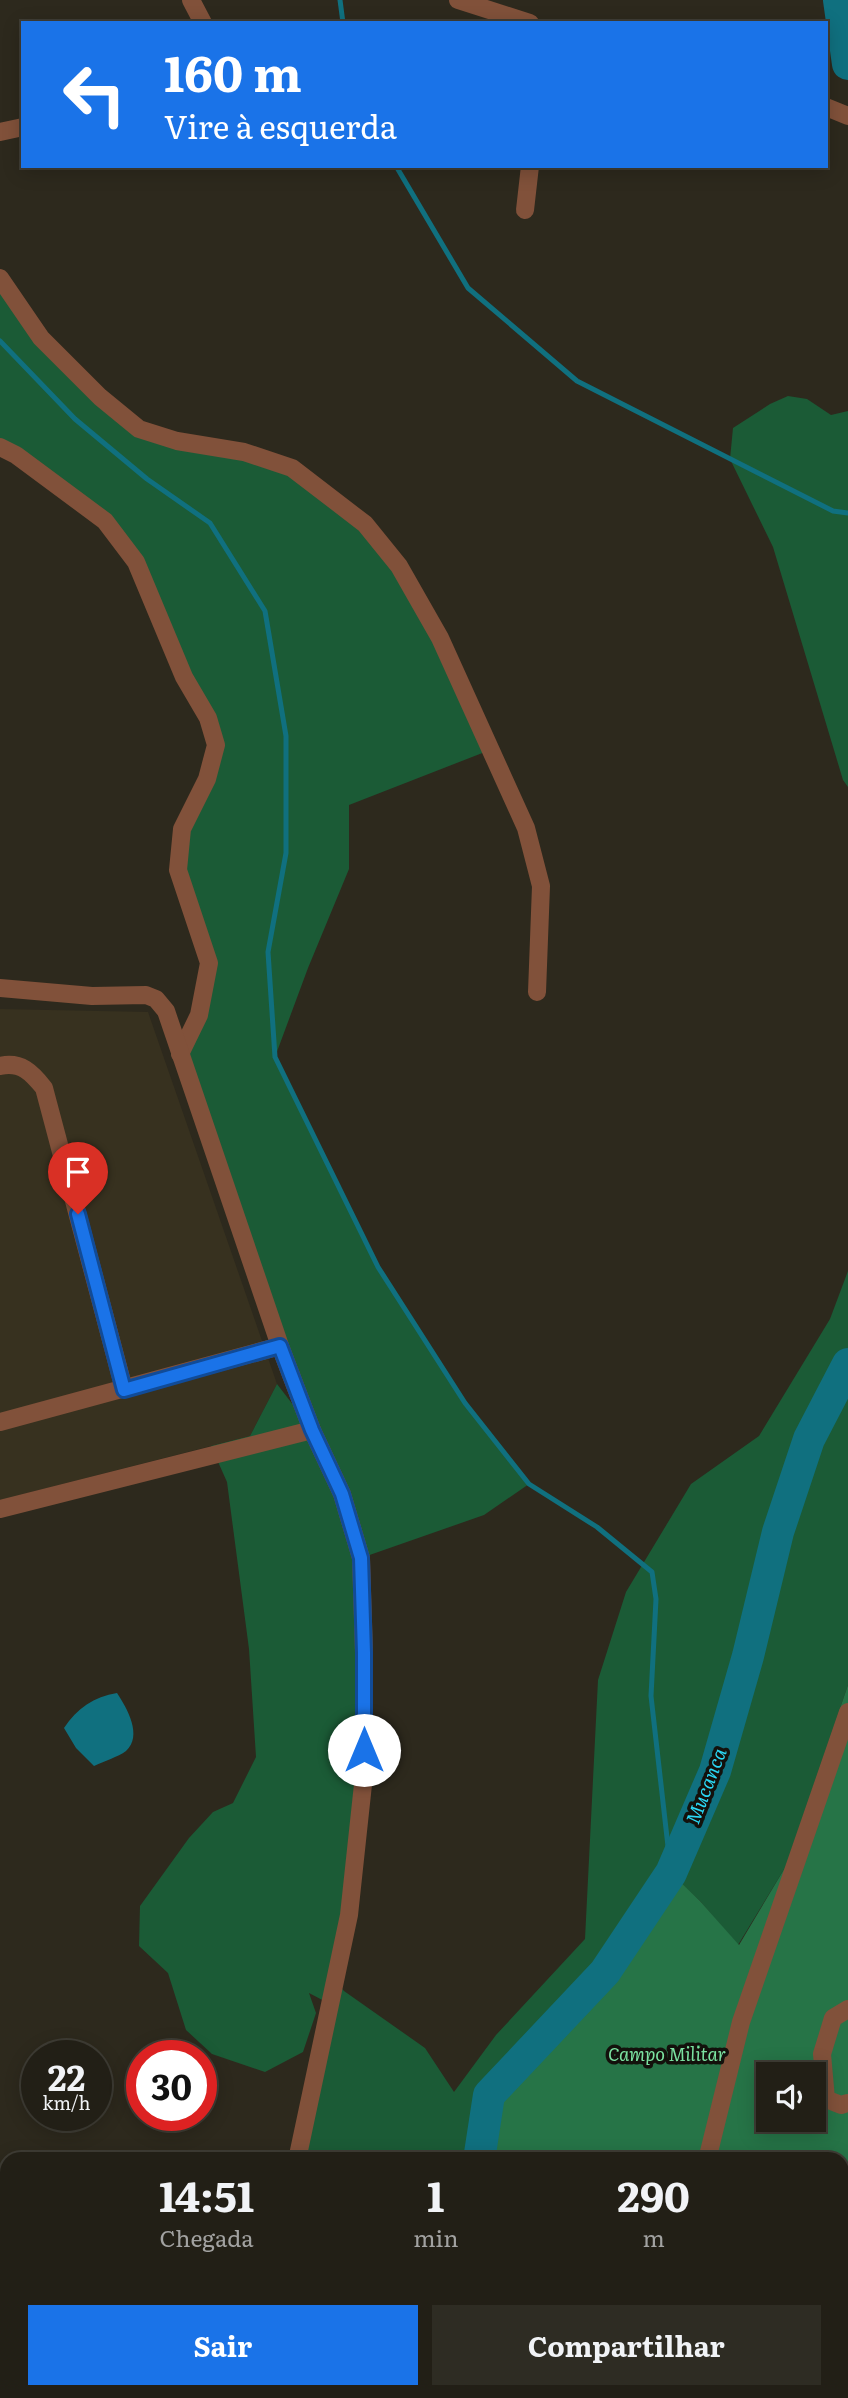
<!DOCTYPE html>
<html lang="pt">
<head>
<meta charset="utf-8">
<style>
  :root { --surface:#221f16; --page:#2e2c23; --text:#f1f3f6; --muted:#a2a2a1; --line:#3f3d35; --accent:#1a73e8 }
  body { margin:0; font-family:Literata,serif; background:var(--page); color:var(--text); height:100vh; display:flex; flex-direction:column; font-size:26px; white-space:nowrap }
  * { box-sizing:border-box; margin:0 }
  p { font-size:23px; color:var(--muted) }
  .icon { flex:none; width:38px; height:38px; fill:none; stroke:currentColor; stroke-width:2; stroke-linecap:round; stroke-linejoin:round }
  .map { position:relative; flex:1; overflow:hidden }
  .drawer { position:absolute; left:0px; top:2152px; width:849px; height:247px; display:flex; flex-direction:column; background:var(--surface); border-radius:21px 21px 0 0; box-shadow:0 4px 18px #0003,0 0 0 2px var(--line) }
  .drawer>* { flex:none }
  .top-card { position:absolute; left:21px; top:21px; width:807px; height:147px; border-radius:0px; box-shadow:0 4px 18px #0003,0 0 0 2px var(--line); background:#1a73e8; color:#fff; overflow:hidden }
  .fabs { position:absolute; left:756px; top:2062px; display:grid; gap:14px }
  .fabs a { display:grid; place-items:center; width:70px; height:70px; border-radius:0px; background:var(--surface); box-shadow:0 4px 18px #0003,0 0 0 2px var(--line); font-size:35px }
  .speed { position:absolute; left:21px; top:2040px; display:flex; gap:14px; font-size:35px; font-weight:700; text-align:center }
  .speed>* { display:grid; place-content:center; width:91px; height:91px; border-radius:50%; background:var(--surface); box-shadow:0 4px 18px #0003,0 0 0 2px var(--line); line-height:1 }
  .speed small { font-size:18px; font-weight:400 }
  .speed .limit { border:10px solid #d22; background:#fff; color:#111 }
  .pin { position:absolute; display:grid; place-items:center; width:60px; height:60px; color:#fff; margin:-72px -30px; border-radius:50% 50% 50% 0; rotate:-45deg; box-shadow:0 0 7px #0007 }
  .pin .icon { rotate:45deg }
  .me { position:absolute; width:77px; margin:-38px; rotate:0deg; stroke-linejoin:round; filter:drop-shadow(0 0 5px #0008) }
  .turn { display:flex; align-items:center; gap:24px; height:147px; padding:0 28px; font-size:32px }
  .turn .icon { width:91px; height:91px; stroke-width:2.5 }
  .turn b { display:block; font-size:49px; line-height:60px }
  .eta { display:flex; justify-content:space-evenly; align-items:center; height:119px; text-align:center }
  .eta b { font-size:42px; font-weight:700; line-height:49px }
  .primary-button { display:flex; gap:14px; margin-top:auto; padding:14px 28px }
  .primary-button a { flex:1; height:80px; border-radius:0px; background:var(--accent); color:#fff; font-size:28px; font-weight:700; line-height:80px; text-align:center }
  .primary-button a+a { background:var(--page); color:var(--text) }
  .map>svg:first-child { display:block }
</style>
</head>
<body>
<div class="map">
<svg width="848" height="2398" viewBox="0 0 848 2398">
  <rect width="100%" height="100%" fill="#2d291d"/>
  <!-- built -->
  <path fill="#37311f" d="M 0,1009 L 148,1012 L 277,1384 L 250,1436 L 0,1500 Z"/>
  <!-- green -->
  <g fill="#1b5b36">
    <path d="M 0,278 L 41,338 L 139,429 L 292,468 L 399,566 L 490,750 L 349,805 L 349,869 L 308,968 L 275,1057 L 378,1267 L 465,1403 L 529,1484 L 484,1515 L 361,1558 L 364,1775 L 335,1981 L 344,1991 L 425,2048 L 454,2092 L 496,2035 L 585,1939 L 598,1680 L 626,1592 L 691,1484 L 759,1436 L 830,1319 L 848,1271 L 848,1685 L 786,1866 L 738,1945 L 700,1901 L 671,1874 L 605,1972 L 489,2095 L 479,2159 L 297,2159 L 330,2004 L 309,1993 L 316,2013 L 303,2052 L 265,2072 L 212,2054 L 186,2030 L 168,1973 L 139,1946 L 140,1906 L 189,1838 L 213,1812 L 233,1803 L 256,1757 L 249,1649 L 227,1482 L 211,1446 L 250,1436 L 277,1384 L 310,1427 L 180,1054 L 209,963 L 178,870 L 216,745 L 136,562 L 105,521 L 16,455 L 0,438 Z"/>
    <path d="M 788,396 L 807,399 L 831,415 L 848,411 L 848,787 L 843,780 L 773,547 L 730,459 L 733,428 L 770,404 Z"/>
  </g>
  <!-- forest -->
  <path fill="#267447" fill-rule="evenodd" d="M 848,1685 L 848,2398 L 260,2398 L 261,2392 L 842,2392 L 842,2160 L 479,2159 L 489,2095 L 605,1972 L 671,1873 L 700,1901 L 739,1945 L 786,1866 ZM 768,2074 L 814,2074 L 814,2119 L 768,2119 Z"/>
  <!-- water -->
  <path fill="#10707f" d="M 117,1693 C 127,1708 143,1736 126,1751 C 118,1757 104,1761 94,1766 L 76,1748 L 64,1728 C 77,1708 94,1697 117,1693 Z"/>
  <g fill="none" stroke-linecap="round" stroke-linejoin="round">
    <!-- stream -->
    <g stroke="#10707f" stroke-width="5">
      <path d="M 340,0 L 343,23"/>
      <path d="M 396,166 L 468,288 L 577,381 L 833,511 L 848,513"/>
      <path d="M 0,341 L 75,419 L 147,479 L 210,523 L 265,611 L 286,736 L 286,853 L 268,952 L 275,1057 L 378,1267 L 465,1403 L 529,1484 L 597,1527 L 652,1572 L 656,1599 L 651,1696 L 671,1873"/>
    </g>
    <!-- river -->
    <g stroke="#10707f" stroke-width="32">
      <path d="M 839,0 L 848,64"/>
      <path d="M 479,2160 L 489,2095 L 605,1972 L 671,1873 L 715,1771 L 748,1656 L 778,1532 L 809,1439 L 848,1364"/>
      <path d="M 418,2398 L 419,2392"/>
    </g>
    <!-- minor -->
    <g stroke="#81513a" stroke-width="18">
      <path d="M 191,0 L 203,23"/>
      <path d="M 458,0 L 530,23"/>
      <path d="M 826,107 L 848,116"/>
      <path d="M 0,132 L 23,127"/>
      <path d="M 525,210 L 530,166"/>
      <path d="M 0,278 L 41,338 L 100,397 L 139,429 L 177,441 L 244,452 L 292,468 L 365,524 L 399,566 L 440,638 L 526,828 L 541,886 L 537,992"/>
      <path d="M 0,447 L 16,455 L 105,521 L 136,562 L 184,677 L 208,718 L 216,745 L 207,779 L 182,829 L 178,870 L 209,963 L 199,1015 L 180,1054"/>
      <path d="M 0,988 L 92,996 L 146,995 L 156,999 L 166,1011 L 280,1346 L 312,1430 L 342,1494 L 361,1558 L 364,1653 L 364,1775 L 349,1915 L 297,2160"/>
      <path d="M 0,1066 C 21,1061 32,1073 44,1088 L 124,1389"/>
      <path d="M 0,1422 L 280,1346"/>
      <path d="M 0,1509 L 312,1430"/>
      <path d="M 848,2009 L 833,2018 L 822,2054 L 826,2099 L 841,2105 L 848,2103"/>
      <path d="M 707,2160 L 741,2022 L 848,1712"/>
      <path d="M 842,2370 L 848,2369"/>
      <path d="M 260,2398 L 261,2392"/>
    </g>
  </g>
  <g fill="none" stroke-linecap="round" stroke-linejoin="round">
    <!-- route casing -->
    <g stroke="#114b97" stroke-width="18">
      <path id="route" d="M 78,1214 L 124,1390 L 280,1346 L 312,1430 L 342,1494 L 361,1558 L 364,1653 L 364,1750"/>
    </g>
    <!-- route -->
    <use href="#route" stroke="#1a73e8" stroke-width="12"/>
  </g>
  <g text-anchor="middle" stroke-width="7" stroke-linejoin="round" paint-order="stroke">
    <!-- park labels -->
    <g font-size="18" font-style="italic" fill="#7be3a1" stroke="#13110c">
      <text x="667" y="2061">Campo Militar</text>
    </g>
    <!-- water labels -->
    <g font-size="19" font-style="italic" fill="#2bd7f4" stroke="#13110c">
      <text transform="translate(706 1786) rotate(-69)" y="7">Mucanca</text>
    </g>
  </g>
</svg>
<div class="fabs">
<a><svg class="icon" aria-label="sound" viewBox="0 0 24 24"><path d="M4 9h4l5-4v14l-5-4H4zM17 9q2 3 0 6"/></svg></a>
</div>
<div class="speed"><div>22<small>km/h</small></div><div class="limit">30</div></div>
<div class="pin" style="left:78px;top:1214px;background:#d93025"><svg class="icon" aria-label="arrive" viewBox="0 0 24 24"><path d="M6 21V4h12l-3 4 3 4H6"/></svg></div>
<svg class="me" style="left:364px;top:1750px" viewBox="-20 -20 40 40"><circle r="19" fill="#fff"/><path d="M0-13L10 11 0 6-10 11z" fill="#1a73e8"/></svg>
<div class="top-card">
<div class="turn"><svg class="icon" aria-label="left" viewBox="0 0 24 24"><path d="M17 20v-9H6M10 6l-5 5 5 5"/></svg><div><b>160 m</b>Vire à esquerda</div></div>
</div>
<section class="drawer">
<div class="eta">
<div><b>14:51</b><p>Chegada</p></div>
<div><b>1</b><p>min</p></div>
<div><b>290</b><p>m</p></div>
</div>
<div class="primary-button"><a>Sair</a><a>Compartilhar</a></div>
</section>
</div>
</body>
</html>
